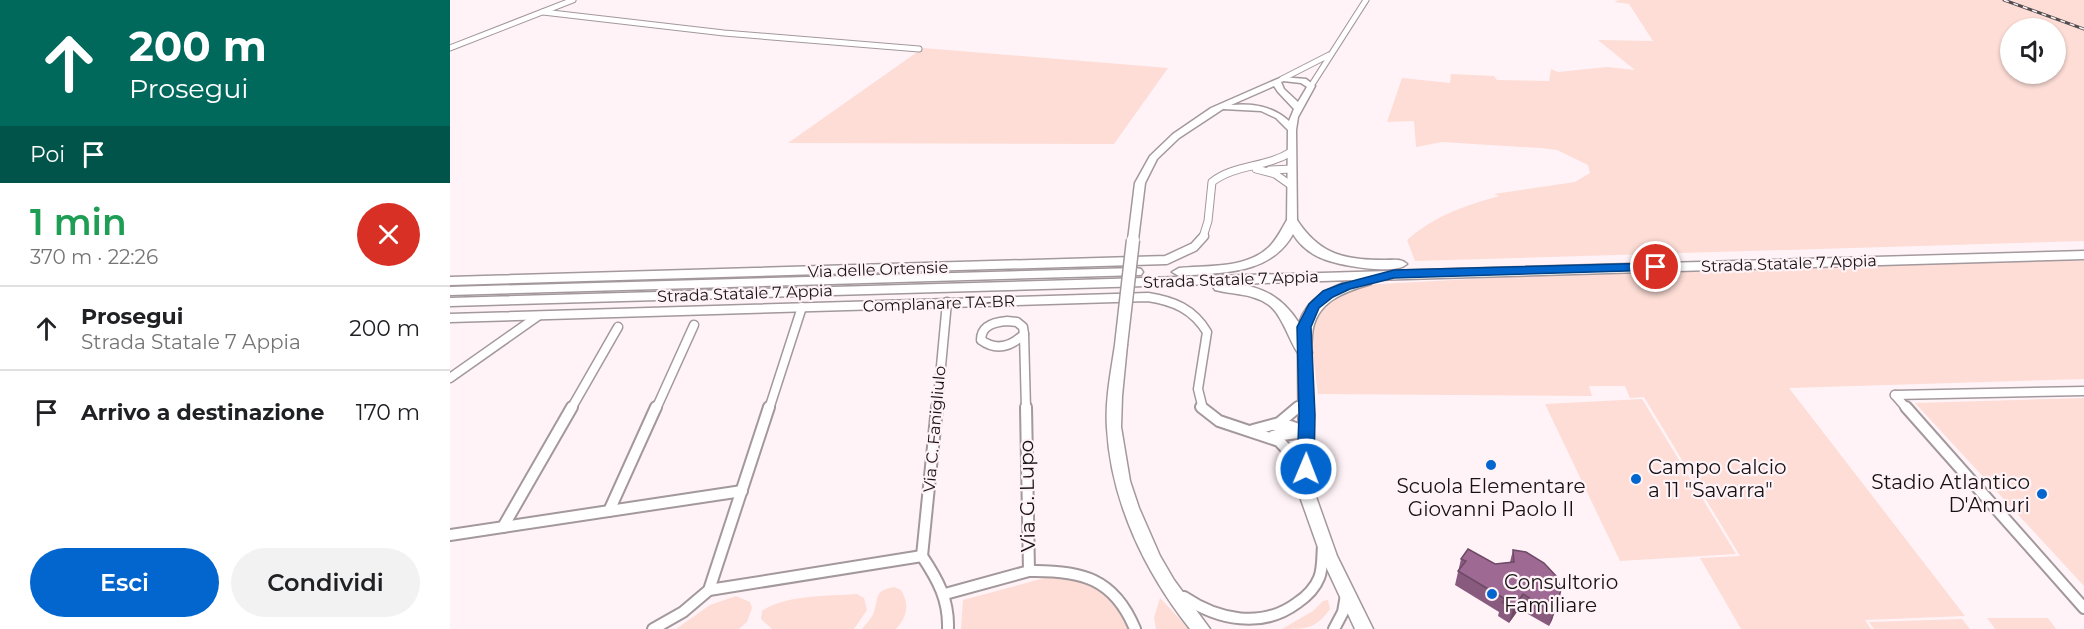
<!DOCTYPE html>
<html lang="it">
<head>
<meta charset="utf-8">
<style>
  :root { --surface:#fff; --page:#f2f2f2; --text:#202124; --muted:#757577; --line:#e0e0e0; --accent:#0365ce }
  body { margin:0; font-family:Montserrat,sans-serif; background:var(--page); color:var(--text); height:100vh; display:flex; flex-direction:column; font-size:22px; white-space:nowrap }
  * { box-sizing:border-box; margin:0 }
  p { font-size:20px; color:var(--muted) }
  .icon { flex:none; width:33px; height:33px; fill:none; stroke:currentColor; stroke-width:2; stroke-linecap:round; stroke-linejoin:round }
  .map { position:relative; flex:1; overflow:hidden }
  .details { display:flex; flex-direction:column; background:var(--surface); width:450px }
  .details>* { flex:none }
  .banner { background:#00695c; color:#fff; overflow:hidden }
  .controls { position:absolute; left:1550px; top:18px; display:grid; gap:12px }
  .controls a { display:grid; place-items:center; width:66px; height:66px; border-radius:50%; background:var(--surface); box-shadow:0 2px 4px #0004; font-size:30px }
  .pin { position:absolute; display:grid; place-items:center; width:51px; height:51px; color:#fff; margin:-26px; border:3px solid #fff; border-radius:50%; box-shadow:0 2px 6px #0007 }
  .me { position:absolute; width:66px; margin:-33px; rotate:1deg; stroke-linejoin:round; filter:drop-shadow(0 0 4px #0008) }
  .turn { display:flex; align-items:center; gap:21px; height:126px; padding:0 30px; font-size:27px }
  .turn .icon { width:78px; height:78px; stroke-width:2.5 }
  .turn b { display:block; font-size:42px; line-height:51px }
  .then { display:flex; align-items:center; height:57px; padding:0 30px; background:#0003; gap:12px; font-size:22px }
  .round { display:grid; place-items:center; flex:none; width:63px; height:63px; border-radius:32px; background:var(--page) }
  .headline { display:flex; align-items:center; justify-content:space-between; height:102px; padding:0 30px }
  h1 { font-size:36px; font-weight:600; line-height:45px; color:#1e9e55 }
  .cta { display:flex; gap:12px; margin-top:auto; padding:12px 30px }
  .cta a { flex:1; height:69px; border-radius:36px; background:var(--accent); color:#fff; font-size:24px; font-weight:600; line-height:69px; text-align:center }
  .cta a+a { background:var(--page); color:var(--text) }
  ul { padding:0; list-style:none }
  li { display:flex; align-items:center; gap:18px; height:84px; padding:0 30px; border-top:2px solid var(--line) }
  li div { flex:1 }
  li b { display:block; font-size:22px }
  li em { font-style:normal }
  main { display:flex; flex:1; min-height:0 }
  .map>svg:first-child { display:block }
</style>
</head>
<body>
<main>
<section class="details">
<div class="banner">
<div class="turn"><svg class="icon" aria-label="ahead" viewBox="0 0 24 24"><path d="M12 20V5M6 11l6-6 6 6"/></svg><div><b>200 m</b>Prosegui</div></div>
<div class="then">Poi<svg class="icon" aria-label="arrive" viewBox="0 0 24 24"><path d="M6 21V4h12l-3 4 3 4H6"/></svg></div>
</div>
<div class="headline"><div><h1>1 min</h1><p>370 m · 22:26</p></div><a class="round" style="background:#d93025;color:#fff"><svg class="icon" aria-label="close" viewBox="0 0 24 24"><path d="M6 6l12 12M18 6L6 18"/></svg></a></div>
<ul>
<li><svg class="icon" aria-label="ahead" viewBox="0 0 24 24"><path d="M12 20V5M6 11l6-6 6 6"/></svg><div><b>Prosegui</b><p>Strada Statale 7 Appia</p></div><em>200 m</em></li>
<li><svg class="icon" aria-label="arrive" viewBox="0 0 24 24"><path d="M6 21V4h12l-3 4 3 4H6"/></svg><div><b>Arrivo a destinazione</b></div><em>170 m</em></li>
</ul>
<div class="cta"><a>Esci</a><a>Condividi</a></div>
</section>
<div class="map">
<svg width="1634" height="629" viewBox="0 0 1634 629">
  <rect width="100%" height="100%" fill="#fff3f7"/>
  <!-- green -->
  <g fill="#fdddd6" fill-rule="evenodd">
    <path d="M 1169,0 L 1552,0 L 1634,30 L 1634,241 L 965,261 L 957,240 C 984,216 1014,206 1049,196 L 1044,194 L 1125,182 L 1140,173 L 1138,165 L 1107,150 L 1090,148 L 992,142 L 966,147 L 964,121 L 937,122 L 952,78 L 1000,83 L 1001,74 L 1044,76 L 1047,80 L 1099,81 L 1101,69 L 1108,72 L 1157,67 L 1185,70 L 1148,40 L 1203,41 L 1179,4 L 1164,2 ZM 1560,28 L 1605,28 L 1605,74 L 1560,74 Z"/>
    <path d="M 1557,0 L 1634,0 L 1634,29 Z"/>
    <path d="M 473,48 L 718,68 L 664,144 L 338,143 Z"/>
    <path d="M 1573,259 L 1634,261 L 1634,379 L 1339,388 L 1515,616 L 1415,620 L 1421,629 L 1291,629 L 1250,558 L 1290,556 L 1194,397 L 1180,398 L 1175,386 L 1139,386 L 1142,396 L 868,394 L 859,324 L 878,298 L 913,285 L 1149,272 Z"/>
    <path d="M 1634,398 L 1634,586 L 1465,403 Z"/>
    <path d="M 1192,399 L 1286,554 L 1170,561 L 1095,404 Z"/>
    <path d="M 613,573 L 661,589 L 685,629 L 511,629 L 513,600 Z"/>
    <path d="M 444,587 L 451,590 C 460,605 457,617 446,629 L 412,629 C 416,624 422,618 424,612 C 429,596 424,591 444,587 Z"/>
    <path d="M 407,594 L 414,598 L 417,610 L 404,629 L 322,629 L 311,619 L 312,611 C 333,595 381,596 407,594 Z"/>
    <path d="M 286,596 L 300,602 L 302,608 L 297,622 L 289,629 L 226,629 L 260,605 Z"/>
    <path d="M 710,598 L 739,629 L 706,629 L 704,618 Z"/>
    <path d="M 878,600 L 880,609 C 866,629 856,629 832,629 L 863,611 L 873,601 Z"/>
    <path d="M 1537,618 L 1598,618 L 1606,629 L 1545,629 Z"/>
    <path d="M 1512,619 L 1520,629 L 1424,629 L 1419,622 Z"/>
  </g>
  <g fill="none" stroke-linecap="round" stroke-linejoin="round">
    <!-- street-far3 casing -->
    <g stroke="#a3989c" stroke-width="7">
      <g id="street-far3">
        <path d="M 93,12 L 274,33 L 469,49"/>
        <path d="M 0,48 L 123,0"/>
        <path d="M 832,79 L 879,55"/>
        <path d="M 861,86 L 916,0"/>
      </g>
    </g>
    <!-- street-far2 casing -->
    <g stroke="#a3989c" stroke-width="9">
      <g id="street-far2">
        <path d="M 806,169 L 825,174 L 842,186"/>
        <path d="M 820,170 L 842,169"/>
        <path d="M 753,237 L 758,221 L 762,182 C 785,164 816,168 841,152"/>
      </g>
    </g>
    <!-- street-far1 casing -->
    <g stroke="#a3989c" stroke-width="11">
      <g id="street-far1">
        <path d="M 0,281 L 716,260 L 744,247 L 754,236"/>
        <path d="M 0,318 L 698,297 C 724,301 743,309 757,332 L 748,389 L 753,409"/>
        <path d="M 557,321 L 567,322 L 573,327 L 574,334 C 561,347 546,351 531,340 C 531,325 545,322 557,321 Z"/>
        <path d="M 574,334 L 576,409"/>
        <path d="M 0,378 L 88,316"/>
        <path d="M 1445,395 L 1457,409"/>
        <path d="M 1445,395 L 1634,391"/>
        <path d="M 121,409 L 168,327"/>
        <path d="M 206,409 L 244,325"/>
        <path d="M 319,409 L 352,307"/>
        <path d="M 487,409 L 497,302"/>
        <path d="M 847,409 L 856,401"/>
      </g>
    </g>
    <!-- street casing -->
    <g stroke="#a3989c" stroke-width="14">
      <g id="street">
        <path d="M 751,407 L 769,421 L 829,441 L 854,468"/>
        <path d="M 1456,407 L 1634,608"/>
        <path d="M 826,426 L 840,426 L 856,432"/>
        <path d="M 803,430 L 829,423 L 848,407"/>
        <path d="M 823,436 L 856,432"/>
        <path d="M 159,511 L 206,407"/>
        <path d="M 53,527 L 122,407"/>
        <path d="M 0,535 L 292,491"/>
        <path d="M 472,556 L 487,407"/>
        <path d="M 472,556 C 488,580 499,600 498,629"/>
        <path d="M 579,571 C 631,570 664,578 685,629"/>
        <path d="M 259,590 L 472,556"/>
        <path d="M 495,594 L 579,571 L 576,407"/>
        <path d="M 734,597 C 768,620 812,629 847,603 C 856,597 865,588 869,578 C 873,569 872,556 873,546"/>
        <path d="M 203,629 L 233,612 L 259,590 L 319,407"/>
        <path d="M 884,629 L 893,612 L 896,595"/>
      </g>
    </g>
    <!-- secondary casing -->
    <g stroke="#a3989c" stroke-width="3">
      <g id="secondary">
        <path d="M 832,77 L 856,79 L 865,86 L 848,117 L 846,130 L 847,223 L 846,225 L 842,226 L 837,223 L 838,130 L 826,118 L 811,111 L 773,109 L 729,138 L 707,159 L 695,183 L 688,240 L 687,242 L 679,242 L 678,240 L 685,183 L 700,156 L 723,134 L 761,108 ZM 833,81 L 851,83 L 857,87 L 848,102 L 834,89 L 831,82 ZM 824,86 L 828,92 L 844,109 L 839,121 C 822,106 803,103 781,105 Z"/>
        <path d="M 671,341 L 677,345 L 672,396 L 671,427 L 680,481 L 689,508 L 710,556 L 724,580 L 760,629 L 740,629 C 695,572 661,502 657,428 C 655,400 661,372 665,345 Z"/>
        <path d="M 854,349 L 860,353 L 865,494 L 887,556 L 923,629 L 905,629 L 871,556 L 849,494 L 848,353 Z"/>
      </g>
    </g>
    <!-- highway casing -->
    <g stroke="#a3989c" stroke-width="3">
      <g id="highway">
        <path d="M 842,219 L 847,220 C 870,255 895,260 935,260 C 943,260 951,258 957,264 C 945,276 886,265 871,258 C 859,253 849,244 843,234 C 820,276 770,272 729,276 L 722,272 L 729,268 C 758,265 796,269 819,247 C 827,239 831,230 837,220 Z"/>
        <path d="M 1634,251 L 1634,259 L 922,280 L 921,284 C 893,292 865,302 862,335 C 862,342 860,347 862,353 L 854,358 C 843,355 835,317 819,305 C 802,293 784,295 765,290 L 763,287 L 765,284 L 0,306 L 0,298 ZM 903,280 C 880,287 857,298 849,323 C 833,298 813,286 783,284 Z"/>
        <path d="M 686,268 L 691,269 L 693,272 L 691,275 L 0,295 L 0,287 Z"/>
      </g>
    </g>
    <!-- street-far3 -->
    <use href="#street-far3" stroke="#fff" stroke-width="5"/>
    <!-- street-far2 -->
    <use href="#street-far2" stroke="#fff" stroke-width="7"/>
    <!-- street-far1 -->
    <use href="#street-far1" stroke="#fff" stroke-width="8"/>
    <!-- street -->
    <use href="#street" stroke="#fff" stroke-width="10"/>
    <!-- secondary -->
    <use href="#secondary" fill="#fff" fill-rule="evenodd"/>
    <!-- highway -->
    <use href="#highway" fill="#fff" fill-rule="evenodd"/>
    <!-- rail casing -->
    <g stroke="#524c4e" stroke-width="3">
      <path id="rail" d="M 1554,0 L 1634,29"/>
    </g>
    <!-- rail -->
    <use href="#rail" stroke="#fff3f7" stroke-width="1.5" stroke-dasharray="5" stroke-linecap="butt"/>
    <!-- secondary-bridge casing -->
    <g stroke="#a3989c" stroke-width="15" stroke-linecap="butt">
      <path id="secondary-bridge" d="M 671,345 L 683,240"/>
    </g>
    <!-- secondary-bridge -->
    <use href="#secondary-bridge" stroke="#fff" stroke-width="12"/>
  </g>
  <!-- wall -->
  <path fill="#885b7e" d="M 1063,550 L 1111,589 L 1102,620 L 1099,626 L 1069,609 L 1059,623 L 1048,616 L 1049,612 L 1005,585 L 1011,559 L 1045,564 L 1060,562 Z"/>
  <!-- shaded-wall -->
  <g fill="#6f4a67">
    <path d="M 1073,594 L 1069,609 L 1059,623 L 1063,609 Z"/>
    <path d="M 1107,606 L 1102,620 L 1099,626 L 1103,612 Z"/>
  </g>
  <!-- building -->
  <path fill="#9e6a93" stroke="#6f4a67" stroke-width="1.5" d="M 1018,549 L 1045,564 L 1064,562 L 1063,550 L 1076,552 L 1094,563 L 1106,576 L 1111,589 L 1107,606 L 1103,612 L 1073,594 L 1063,609 L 1052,602 L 1055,599 L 1008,571 L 1016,561 L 1011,559 Z"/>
  <!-- route -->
  <path fill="#0365ce" stroke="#024286" stroke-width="1.5" d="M 1206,263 L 1210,264 L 1212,267 L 1210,270 L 944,278 L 900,289 L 883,297 L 869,308 L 861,327 L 865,415 L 864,469 L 862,474 L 856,476 L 850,474 L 847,469 L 849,415 L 847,327 L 859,304 L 873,291 L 891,284 L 944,270 Z"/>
  <!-- markers -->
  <g fill="#0365ce" stroke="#fff3f7" stroke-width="2">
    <circle cx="1041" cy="465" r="6"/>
    <circle cx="1186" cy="479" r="6"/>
    <circle cx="1592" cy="494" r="6"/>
    <circle cx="1042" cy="594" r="6"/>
  </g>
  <g text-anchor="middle" stroke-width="4.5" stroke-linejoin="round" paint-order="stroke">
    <!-- street labels -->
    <g font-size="16" fill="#171315" stroke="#fff3f7">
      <text transform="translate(1339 263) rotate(-2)" y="6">Strada Statale 7 Appia</text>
      <text transform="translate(428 269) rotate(-2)" y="6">Via delle Ortensie</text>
      <text transform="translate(781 279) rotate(-2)" y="6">Strada Statale 7 Appia</text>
      <text transform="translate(295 293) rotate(-2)" y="6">Strada Statale 7 Appia</text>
      <text transform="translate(489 303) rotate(-2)" y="6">Complanare TA-BR</text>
      <text transform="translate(484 429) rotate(-85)" y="6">Via C. Fanigliulo</text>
    </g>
    <!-- near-poi labels -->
    <g font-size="20" fill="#171315" stroke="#fff3f7" text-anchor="start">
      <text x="1198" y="474">Campo Calcio<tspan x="1198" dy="23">a 11 "Savarra"</tspan></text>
      <text x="1580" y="489" text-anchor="end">Stadio Atlantico<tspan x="1580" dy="23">D'Amuri</tspan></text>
      <text x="1041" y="493" text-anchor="middle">Scuola Elementare<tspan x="1041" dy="23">Giovanni Paolo II</tspan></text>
      <text x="1054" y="589">Consultorio<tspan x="1054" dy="23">Familiare</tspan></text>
    </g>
    <!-- near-street labels -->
    <g font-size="20" fill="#171315" stroke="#fff3f7">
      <text transform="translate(577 496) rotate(-91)" y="7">Via G. Lupo</text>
    </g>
  </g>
</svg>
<div class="controls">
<a><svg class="icon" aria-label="sound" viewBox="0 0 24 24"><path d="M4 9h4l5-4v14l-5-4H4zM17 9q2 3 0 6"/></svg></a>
</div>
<div class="pin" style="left:1206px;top:267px;background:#d93025"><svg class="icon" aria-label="arrive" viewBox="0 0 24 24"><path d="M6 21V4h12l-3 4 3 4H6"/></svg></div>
<svg class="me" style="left:856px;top:469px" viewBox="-20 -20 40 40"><circle r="17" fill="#0365ce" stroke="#fff" stroke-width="3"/><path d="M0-11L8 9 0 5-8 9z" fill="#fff"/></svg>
</div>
</main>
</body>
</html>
